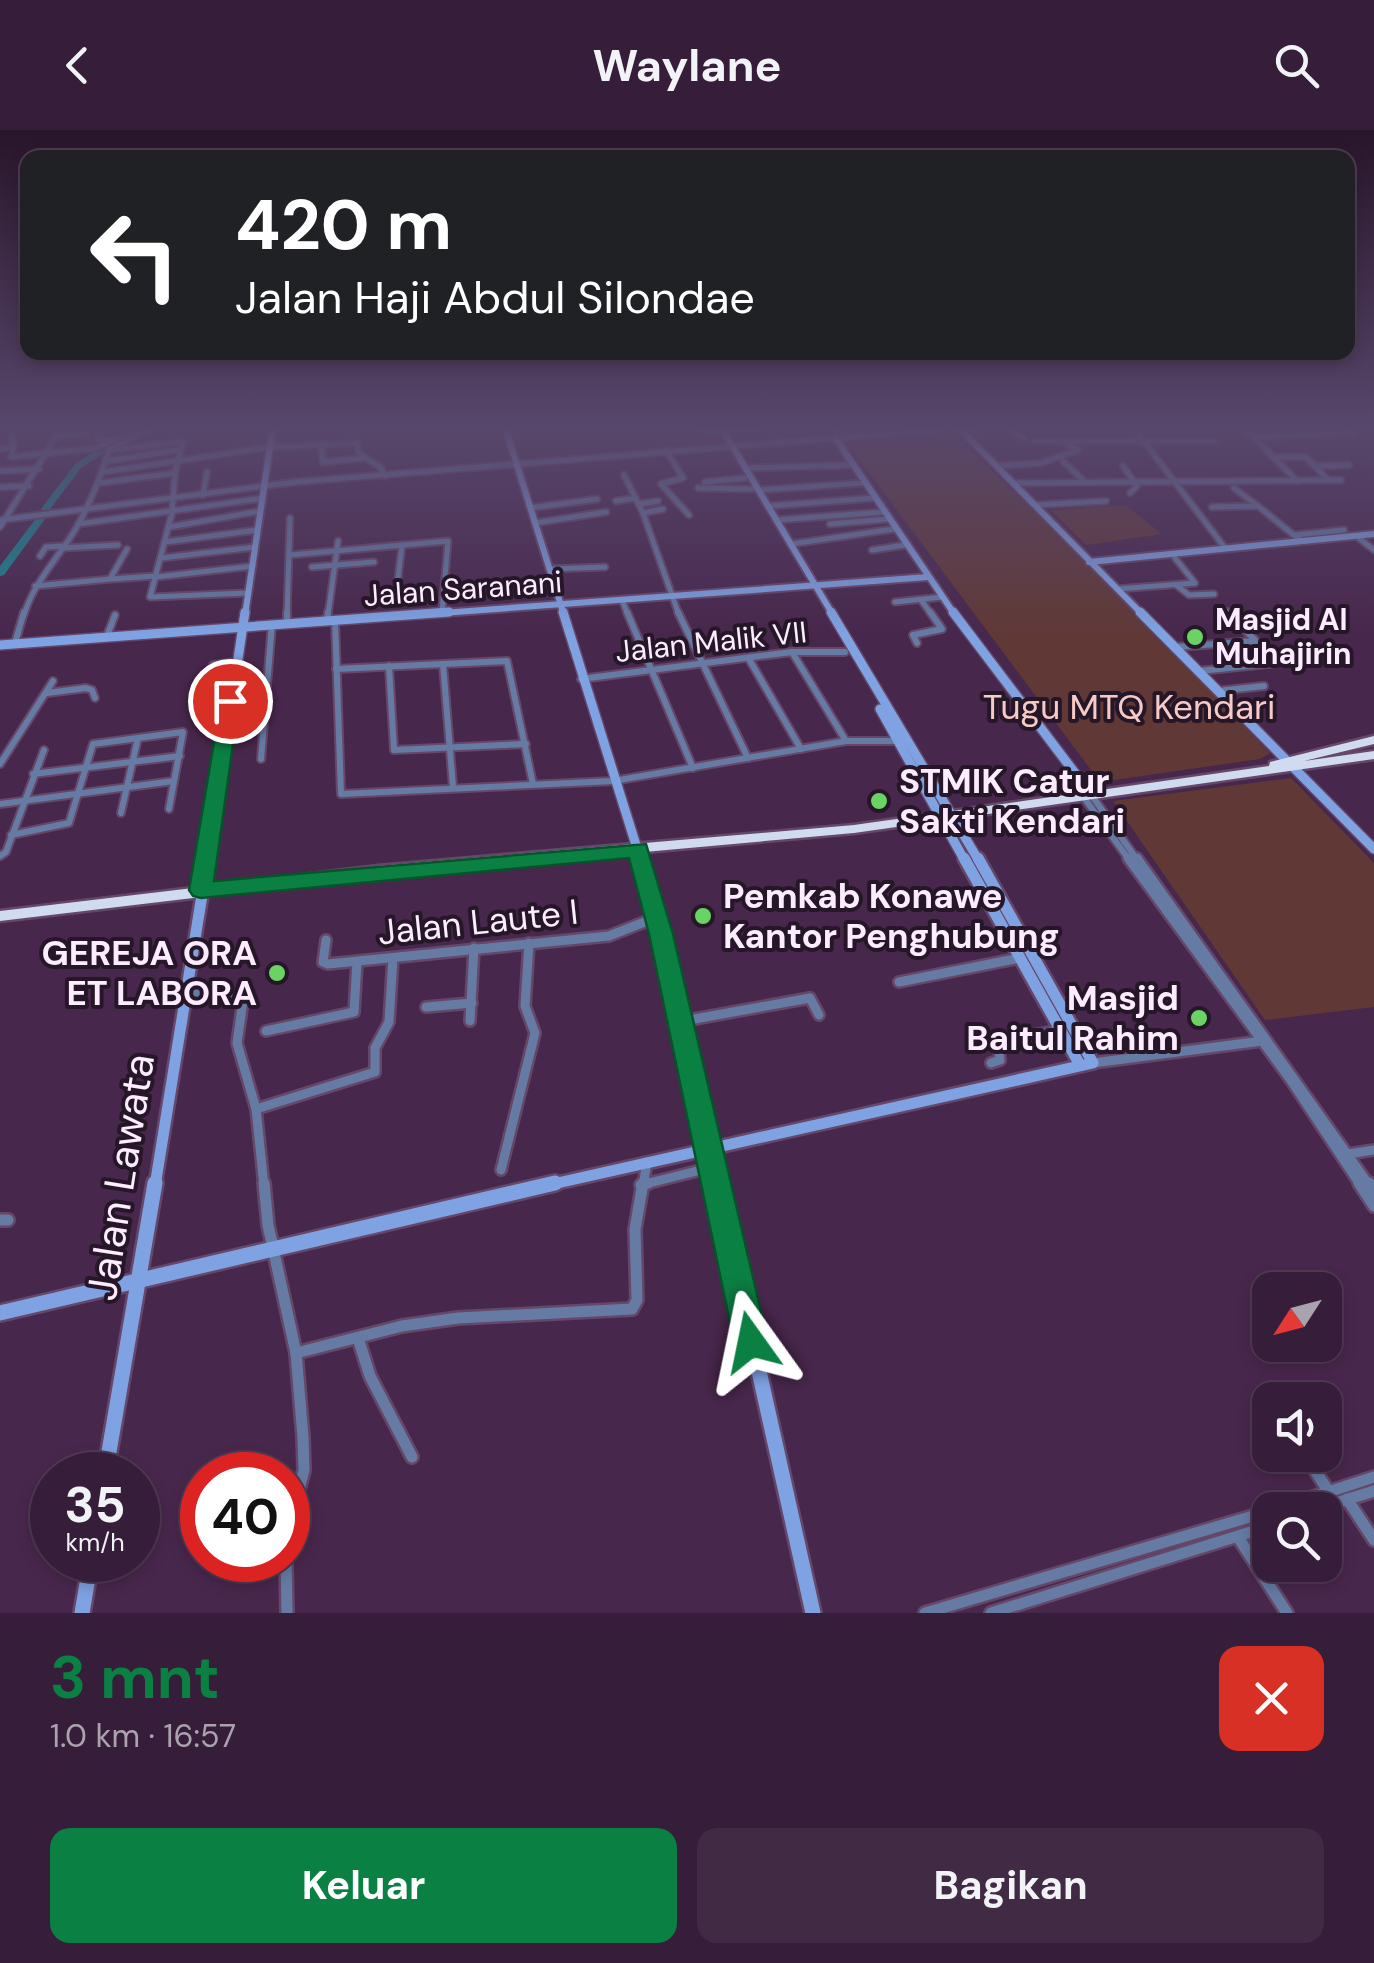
<!DOCTYPE html>
<html lang="id">
<head>
<meta charset="utf-8">
<style>
  :root { --surface:#361d39; --page:#412a44; --text:#f1f3f6; --muted:#aaa2ae; --line:#503b53; --accent:#0b8043 }
  body { margin:0; font-family:"DM Sans",sans-serif; background:var(--page); color:var(--text); height:100vh; display:flex; flex-direction:column; font-size:38px; white-space:nowrap }
  * { box-sizing:border-box; margin:0 }
  p { font-size:32px; color:var(--muted) }
  .icon { flex:none; width:55px; height:55px; fill:none; stroke:currentColor; stroke-width:2; stroke-linecap:round; stroke-linejoin:round }
  .map { position:relative; height:1483px; overflow:hidden }
  .side { display:flex; flex-direction:column; background:var(--surface); flex:1 }
  .side>* { flex:none }
  .top-card { position:absolute; left:20px; top:20px; width:1335px; height:210px; border-radius:20px; box-shadow:0 5px 15px #0003,0 0 0 2px var(--line); background:#202124; color:#fff; overflow:hidden }
  .needle { width:65px; rotate:234deg }
  .fabs { position:absolute; left:1252px; top:1142px; display:grid; gap:20px }
  .fabs a { display:grid; place-items:center; width:90px; height:90px; border-radius:20px; background:var(--surface); box-shadow:0 5px 15px #0003,0 0 0 2px var(--line); font-size:50px }
  .speed { position:absolute; left:30px; top:1322px; display:flex; gap:20px; font-size:50px; font-weight:700; text-align:center }
  .speed>* { display:grid; place-content:center; width:130px; height:130px; border-radius:50%; background:var(--surface); box-shadow:0 5px 15px #0003,0 0 0 2px var(--line); line-height:1 }
  .speed small { font-size:25px; font-weight:400 }
  .speed .limit { border:15px solid #d22; background:#fff; color:#111 }
  .pin { position:absolute; display:grid; place-items:center; width:85px; height:85px; color:#fff; margin:-42px; border:5px solid #fff; border-radius:50%; box-shadow:0 2px 10px #0007 }
  .me { position:absolute; width:110px; margin:-55px; rotate:348deg; stroke-linejoin:round; filter:drop-shadow(0 0 8px #0008) }
  .turn { display:flex; align-items:center; gap:35px; height:210px; padding:0 50px; font-size:45px }
  .turn .icon { width:130px; height:130px; stroke-width:2.5 }
  .turn b { display:block; font-size:70px; line-height:85px }
  .round { display:grid; place-items:center; flex:none; width:105px; height:105px; border-radius:20px; background:var(--page) }
  .summary { display:flex; align-items:center; justify-content:space-between; height:170px; padding:0 50px }
  h1 { font-size:60px; font-weight:700; line-height:75px; color:var(--accent) }
  .button { display:flex; gap:20px; margin-top:auto; padding:20px 50px }
  .button a { flex:1; height:115px; border-radius:20px; background:var(--accent); color:#fff; font-size:40px; font-weight:700; line-height:115px; text-align:center }
  .button a+a { background:var(--page); color:var(--text) }
  header { display:flex; justify-content:space-between; align-items:center; height:130px; padding:0 50px; background:var(--surface); font-size:45px; font-weight:700 }
  .map>svg:first-child { display:block }
</style>
</head>
<body>
<header><svg class="icon" aria-label="back" viewBox="0 0 24 24"><path d="M15 5l-7 7 7 7"/></svg>Waylane<svg class="icon" aria-label="search" viewBox="0 0 24 24"><circle cx="10" cy="10" r="6"/><path d="M15 15l6 6"/></svg></header>
<div class="map">
<svg width="1374" height="1483" viewBox="0 0 1374 1483">
  <rect width="100%" height="100%" fill="#48274c"/>
  <!-- green -->
  <g fill="#603937">
    <path d="M 955,305 L 1086,432 L 1270,623 L 1260,629 L 1100,652 L 846,312 Z"/>
    <path d="M 1125,375 L 1162,404 L 1086,415 L 1051,380 Z"/>
    <path d="M 1291,648 L 1374,733 L 1374,877 L 1265,890 L 1113,671 Z"/>
  </g>
  <g fill="none" stroke-linecap="round" stroke-linejoin="round">
    <!-- river -->
    <g fill="#16868e" fill-rule="evenodd">
      <path d="M 143,297 L 153,297 L 113,317 L 81,338 L 47,383 L 41,383 L 41,379 L 75,334 L 107,313 Z"/>
      <path d="M 685,297 L 796,297 L 792,300 L 704,304 Z"/>
      <path d="M 830,297 L 838,297 L 845,305 L 838,307 Z"/>
      <path d="M 37,387 L 45,389 L 4,445 L 0,446 L 0,436 Z"/>
    </g>
    <!-- street-far3 casing -->
    <g stroke="#654769" stroke-width="9">
      <g id="street-far3">
        <path d="M 45,297 L 50,297"/>
        <path d="M 101,297 L 98,309 L 108,310"/>
        <path d="M 1003,297 L 1024,308"/>
        <path d="M 1133,297 L 1225,418"/>
        <path d="M 1244,297 L 1297,351"/>
        <path d="M 967,300 L 1001,297"/>
        <path d="M 58,306 L 86,303"/>
        <path d="M 1254,307 L 1353,302"/>
        <path d="M 1035,311 L 1214,311"/>
        <path d="M 14,317 L 11,327 L 96,318 L 118,308"/>
        <path d="M 0,319 L 14,317 L 10,297"/>
        <path d="M 109,320 L 183,312 L 175,343 L 172,383 L 150,467 L 247,463"/>
        <path d="M 666,320 L 683,348 L 661,354 L 689,385"/>
        <path d="M 1274,327 L 1306,327 L 1328,350"/>
        <path d="M 366,328 L 380,337 L 385,346"/>
        <path d="M 106,331 L 179,320"/>
        <path d="M 1063,331 L 1085,352"/>
        <path d="M 996,336 L 1041,333 L 1078,320 L 1064,312"/>
        <path d="M 1123,336 L 1137,356 L 1130,363"/>
        <path d="M 1315,336 L 1349,335"/>
        <path d="M 746,338 L 851,335"/>
        <path d="M 0,341 L 39,339"/>
        <path d="M 103,342 L 263,318 L 357,313 L 359,323 L 366,328 L 323,332 L 321,315"/>
        <path d="M 624,345 L 643,383 L 679,485"/>
        <path d="M 705,352 L 745,348"/>
        <path d="M 99,353 L 175,343"/>
        <path d="M 1013,353 L 1341,350"/>
        <path d="M 0,357 L 29,356"/>
        <path d="M 698,358 L 752,359"/>
        <path d="M 1234,358 L 1258,376"/>
        <path d="M 758,360 L 863,353"/>
        <path d="M 203,365 L 207,342"/>
        <path d="M 616,371 L 636,368"/>
        <path d="M 639,374 L 658,371"/>
        <path d="M 1035,375 L 1106,371"/>
        <path d="M 768,376 L 873,368"/>
        <path d="M 1212,377 L 1258,376 L 1301,411"/>
        <path d="M 530,378 L 597,369"/>
        <path d="M 643,383 L 663,379"/>
        <path d="M 0,390 L 295,352 L 970,297"/>
        <path d="M 776,390 L 883,382"/>
        <path d="M 535,393 L 606,382"/>
        <path d="M 78,394 L 263,368"/>
        <path d="M 830,394 L 888,389"/>
        <path d="M 0,397 L 62,297"/>
        <path d="M 169,397 L 260,381"/>
        <path d="M 1295,405 L 1344,400"/>
        <path d="M 1360,409 L 1374,420"/>
        <path d="M 165,412 L 257,400"/>
        <path d="M 791,414 L 894,399"/>
        <path d="M 62,418 L 118,415"/>
        <path d="M 872,420 L 905,415"/>
        <path d="M 289,425 L 448,411 L 442,482"/>
        <path d="M 40,426 L 46,417 L 64,416"/>
        <path d="M 161,428 L 255,417"/>
        <path d="M 312,437 L 374,432"/>
        <path d="M 549,439 L 605,437"/>
        <path d="M 156,447 L 253,436"/>
        <path d="M 111,449 L 156,446"/>
        <path d="M 1176,455 L 1189,465 L 1214,464"/>
        <path d="M 35,456 L 110,449 L 127,419"/>
        <path d="M 397,457 L 402,415"/>
        <path d="M 1117,459 L 1195,453 L 1175,428"/>
        <path d="M 622,470 L 628,485"/>
        <path d="M 921,470 L 932,485"/>
        <path d="M 895,472 L 942,467"/>
        <path d="M 24,485 C 34,451 61,425 78,395 C 91,371 101,346 109,320 L 153,297"/>
        <path d="M 287,485 L 290,388"/>
        <path d="M 328,485 L 338,411"/>
      </g>
    </g>
    <!-- street-far2 casing -->
    <g stroke="#654769" stroke-width="10">
      <g id="street-far2">
        <path d="M 627,482 L 693,638"/>
        <path d="M 678,482 L 748,628"/>
        <path d="M 335,490 L 341,664 L 613,651 L 846,611 L 899,611"/>
        <path d="M 327,491 L 328,482"/>
        <path d="M 287,493 L 287,482"/>
        <path d="M 107,506 L 115,485"/>
        <path d="M 15,513 L 24,482"/>
        <path d="M 917,513 L 913,505 L 942,499 L 930,482"/>
        <path d="M 1176,517 L 1256,511 L 1227,482"/>
        <path d="M 792,522 L 846,611"/>
        <path d="M 749,529 L 801,619"/>
        <path d="M 443,534 L 453,657"/>
        <path d="M 389,536 L 394,620 L 526,614"/>
        <path d="M 336,539 L 507,531 L 533,654"/>
        <path d="M 1199,541 L 1277,533"/>
        <path d="M 210,549 L 213,535 L 235,532"/>
        <path d="M 581,549 L 792,522 L 845,522"/>
        <path d="M 1218,561 L 1264,556"/>
        <path d="M 47,563 L 86,558 L 92,560 L 95,568"/>
        <path d="M 261,629 L 272,494"/>
        <path d="M 0,634 L 53,551"/>
        <path d="M 33,644 L 180,626"/>
        <path d="M 1090,663 L 1138,731"/>
        <path d="M 1082,665 L 1130,731"/>
        <path d="M 0,674 L 174,651"/>
        <path d="M 121,683 L 138,608"/>
        <path d="M 11,705 L 69,693 L 93,614 L 183,602 L 169,679"/>
        <path d="M 0,726 L 6,722 L 44,620"/>
      </g>
    </g>
    <!-- street-far1 casing -->
    <g stroke="#654769" stroke-width="14">
      <g id="street-far1">
        <path d="M 1128,728 L 1290,949 L 1361,1056"/>
        <path d="M 1137,728 L 1370,1056"/>
        <path d="M 326,810 L 323,832 L 328,834 L 609,806 L 657,787"/>
        <path d="M 899,852 L 1020,828"/>
        <path d="M 188,865 L 217,861 L 243,871 L 237,913 L 256,979 L 264,1056"/>
        <path d="M 426,877 L 472,873"/>
        <path d="M 470,891 L 474,818"/>
        <path d="M 678,892 L 810,868 L 819,885"/>
        <path d="M 266,901 L 354,882 L 357,832"/>
        <path d="M 991,933 L 1000,930 L 998,912 L 1061,900"/>
        <path d="M 1093,933 L 1262,911"/>
        <path d="M 256,979 L 375,942 L 375,918 L 389,892 L 393,828"/>
        <path d="M 1348,1024 L 1374,1020"/>
        <path d="M 501,1040 L 535,903 L 525,876 L 529,813"/>
        <path d="M 641,1055 L 713,1037"/>
        <path d="M 643,1056 L 647,1032"/>
      </g>
    </g>
    <!-- street casing -->
    <g stroke="#654769" stroke-width="16">
      <g id="street">
        <path d="M 264,1053 L 268,1095 L 296,1223 L 303,1307 L 304,1340 L 288,1402"/>
        <path d="M 1359,1053 L 1374,1076"/>
        <path d="M 1369,1053 L 1374,1061"/>
        <path d="M 641,1055 L 648,1053"/>
        <path d="M 0,1090 L 8,1090"/>
        <path d="M 358,1208 L 370,1246 L 412,1327"/>
        <path d="M 296,1223 L 402,1196 L 458,1188 L 632,1179 L 637,1170 L 635,1099 L 643,1053"/>
        <path d="M 1305,1325 L 1329,1362"/>
        <path d="M 1347,1369 L 1374,1410"/>
        <path d="M 1273,1380 L 1374,1347"/>
        <path d="M 1314,1380 L 1374,1361"/>
        <path d="M 1238,1407 L 1287,1483"/>
        <path d="M 286,1430 L 287,1483"/>
        <path d="M 925,1483 L 1270,1381"/>
        <path d="M 991,1483 L 1270,1396"/>
      </g>
    </g>
    <!-- secondary-far3 casing -->
    <g stroke="#654769" stroke-width="10">
      <g id="secondary-far3">
        <path d="M 505,297 L 564,485"/>
        <path d="M 721,297 L 833,485"/>
        <path d="M 958,297 L 1143,485"/>
        <path d="M 836,309 L 955,485"/>
        <path d="M 1089,432 L 1374,404"/>
        <path d="M 245,485 L 273,297"/>
        <path d="M 415,485 L 928,447"/>
      </g>
    </g>
    <!-- secondary-far2 casing -->
    <g stroke="#654769" stroke-width="12">
      <g id="secondary-far2">
        <path d="M 563,482 L 641,731"/>
        <path d="M 831,482 L 979,731"/>
        <path d="M 953,482 L 1090,663"/>
        <path d="M 1140,482 L 1374,719"/>
        <path d="M 0,515 L 449,482"/>
        <path d="M 880,579 L 965,731"/>
        <path d="M 208,731 L 245,482"/>
      </g>
    </g>
    <!-- secondary-far1 casing -->
    <g stroke="#654769" stroke-width="16">
      <g id="secondary-far1">
        <path d="M 640,728 L 717,1056"/>
        <path d="M 964,728 L 1080,935"/>
        <path d="M 155,1056 L 208,728"/>
        <path d="M 544,1056 L 1093,933 L 978,728"/>
      </g>
    </g>
    <!-- secondary casing -->
    <g stroke="#654769" stroke-width="20">
      <g id="secondary">
        <path d="M 717,1053 L 813,1483"/>
        <path d="M 0,1183 L 555,1053"/>
        <path d="M 105,1345 L 155,1053"/>
        <path d="M 82,1483 L 91,1430"/>
      </g>
    </g>
    <!-- highway casing -->
    <g stroke="#654769" stroke-width="5">
      <path id="highway" d="M 1374,606 L 1374,614 L 1304,631 L 1374,621 L 1374,629 L 854,703 L 378,746 L 0,791 L 0,781 L 378,736 L 854,695 L 1269,636 L 1270,632 Z"/>
    </g>
    <!-- street-far3 -->
    <use href="#street-far3" stroke="#657ba4" stroke-width="5"/>
    <!-- street-far2 -->
    <use href="#street-far2" stroke="#657ba4" stroke-width="6"/>
    <!-- street-far1 -->
    <use href="#street-far1" stroke="#657ba4" stroke-width="9"/>
    <!-- street -->
    <use href="#street" stroke="#657ba4" stroke-width="11"/>
    <!-- secondary-far3 -->
    <use href="#secondary-far3" stroke="#7fa2e3" stroke-width="6"/>
    <!-- secondary-far2 -->
    <use href="#secondary-far2" stroke="#7fa2e3" stroke-width="9"/>
    <!-- secondary-far1 -->
    <use href="#secondary-far1" stroke="#7fa2e3" stroke-width="11"/>
    <!-- secondary -->
    <use href="#secondary" stroke="#7fa2e3" stroke-width="15"/>
    <!-- highway -->
    <use href="#highway" fill="#d0dbf0" fill-rule="evenodd"/>
  </g>
  <!-- sky -->
  <linearGradient id="sky" x2="0" y2="1"><stop stop-color="#28152a"/><stop offset="0.59" stop-color="#58476c"/><stop offset="1" stop-color="#58476c" stop-opacity="0"/></linearGradient>
  <rect width="1374" height="504" fill="url(#sky)"/>
  <!-- route -->
  <path fill="#0b8043" stroke="#07532c" stroke-width="2.5" d="M 230,566 L 239,571 L 214,751 L 646,714 L 673,804 L 768,1212 L 763,1224 L 751,1229 L 739,1224 L 734,1212 L 649,804 L 629,728 L 201,768 L 193,766 L 189,760 L 221,571 Z"/>
  <!-- markers -->
  <g fill="#6ad363" stroke="#261728" stroke-width="4">
    <circle cx="1195" cy="507" r="10"/>
    <circle cx="879" cy="671" r="10"/>
    <circle cx="703" cy="786" r="10"/>
    <circle cx="277" cy="843" r="10"/>
    <circle cx="1199" cy="888" r="10"/>
  </g>
  <g text-anchor="middle" stroke-width="8" stroke-linejoin="round" paint-order="stroke">
    <!-- far-street labels -->
    <g font-size="30" fill="#fdecff" stroke="#261728">
      <text transform="translate(463 459) rotate(-4)" y="10">Jalan Saranani</text>
      <text transform="translate(711 512) rotate(-6)" y="10">Jalan Malik VII</text>
    </g>
    <!-- far-poi labels -->
    <g font-size="30" font-weight="bold" fill="#fdecff" stroke="#261728" text-anchor="start">
      <text x="1215" y="500">Masjid Al<tspan x="1215" dy="34">Muhajirin</tspan></text>
    </g>
    <!-- park labels -->
    <g font-size="35" fill="#f5cac7" stroke="#261728">
      <text x="1129" y="589">Tugu MTQ Kendari</text>
    </g>
    <!-- poi labels -->
    <g font-size="35" font-weight="bold" fill="#fdecff" stroke="#261728" text-anchor="start">
      <text x="899" y="663">STMIK Catur<tspan x="899" dy="40">Sakti Kendari</tspan></text>
      <text x="723" y="778">Pemkab Konawe<tspan x="723" dy="40">Kantor Penghubung</tspan></text>
      <text x="257" y="835" text-anchor="end">GEREJA ORA<tspan x="257" dy="40">ET LABORA</tspan></text>
      <text x="1179" y="880" text-anchor="end">Masjid<tspan x="1179" dy="40">Baitul Rahim</tspan></text>
    </g>
    <!-- street labels -->
    <g font-size="35" fill="#fdecff" stroke="#261728">
      <text transform="translate(478 792) rotate(-6)" y="12">Jalan Laute I</text>
    </g>
    <!-- near-street labels -->
    <g font-size="42" fill="#fdecff" stroke="#261728">
      <text transform="translate(120 1047) rotate(-81)" y="15">Jalan Lawata</text>
    </g>
  </g>
</svg>
<div class="fabs">
<a><svg class="needle" viewBox="-14 -14 28 28"><path d="M0-13l5 13h-10z" fill="#e53935"/><path d="M0 13l5-13h-10z" fill="#aaa2ae"/></svg></a>
<a><svg class="icon" aria-label="sound" viewBox="0 0 24 24"><path d="M4 9h4l5-4v14l-5-4H4zM17 9q2 3 0 6"/></svg></a>
<a><svg class="icon" aria-label="search" viewBox="0 0 24 24"><circle cx="10" cy="10" r="6"/><path d="M15 15l6 6"/></svg></a>
</div>
<div class="speed"><div>35<small>km/h</small></div><div class="limit">40</div></div>
<div class="pin" style="left:230px;top:571px;background:#d93025"><svg class="icon" aria-label="arrive" viewBox="0 0 24 24"><path d="M6 21V4h12l-3 4 3 4H6"/></svg></div>
<svg class="me" style="left:751px;top:1212px" viewBox="-20 -20 40 40"><path d="M0-17L14 15 0 8-14 15z" fill="#0b8043" stroke="#fff" stroke-width="4"/></svg>
<div class="top-card">
<div class="turn"><svg class="icon" aria-label="left" viewBox="0 0 24 24"><path d="M17 20v-9H6M10 6l-5 5 5 5"/></svg><div><b>420 m</b>Jalan Haji Abdul Silondae</div></div>
</div>
</div>
<section class="side">
<div class="summary"><div><h1>3 mnt</h1><p>1.0 km · 16:57</p></div><a class="round" style="background:#d93025;color:#fff"><svg class="icon" aria-label="close" viewBox="0 0 24 24"><path d="M6 6l12 12M18 6L6 18"/></svg></a></div>
<div class="button"><a>Keluar</a><a>Bagikan</a></div>
</section>
</body>
</html>
